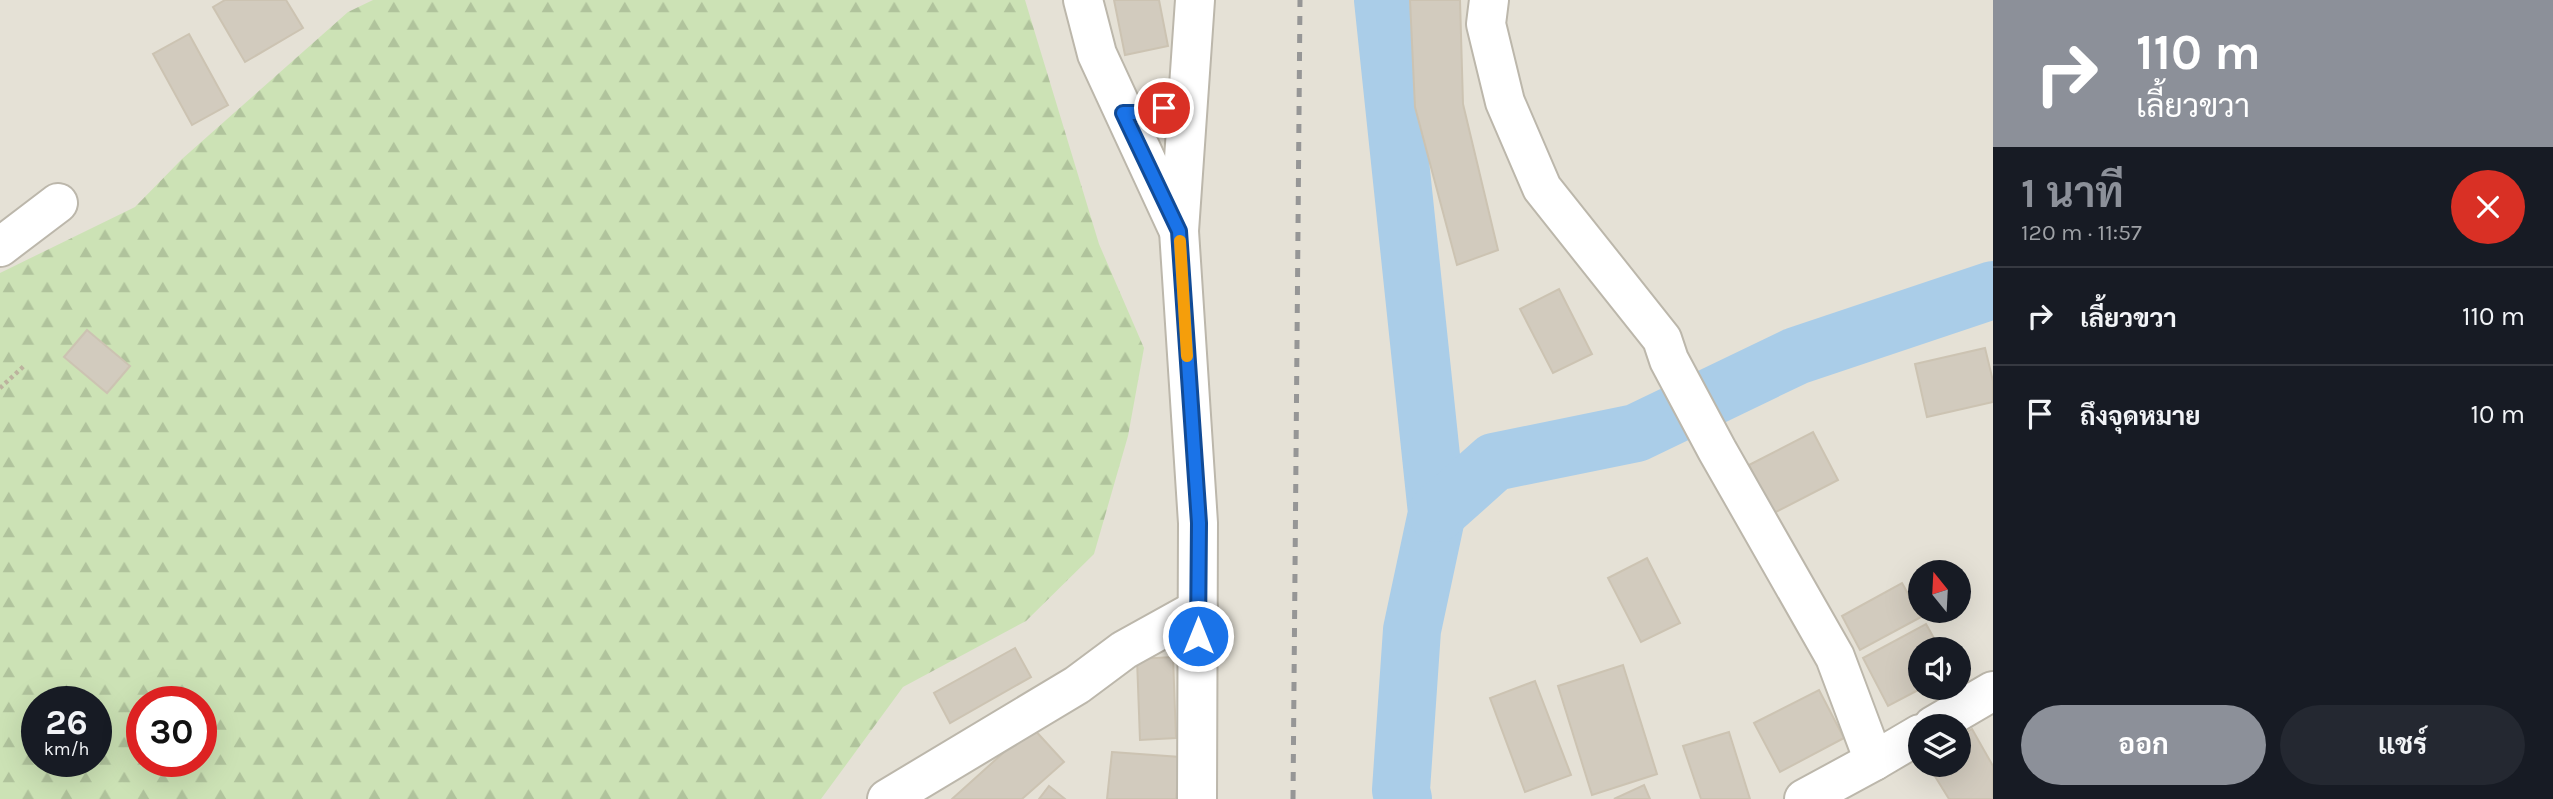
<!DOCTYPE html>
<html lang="th">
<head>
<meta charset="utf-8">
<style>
  :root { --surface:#171b24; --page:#242831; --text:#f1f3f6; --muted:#9ea1a6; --line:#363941; --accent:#8c9099 }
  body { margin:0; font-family:Karla,Sarabun,sans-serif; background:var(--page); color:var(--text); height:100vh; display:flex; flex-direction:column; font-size:26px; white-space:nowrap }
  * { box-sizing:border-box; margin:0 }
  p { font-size:23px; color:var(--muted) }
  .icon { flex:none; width:38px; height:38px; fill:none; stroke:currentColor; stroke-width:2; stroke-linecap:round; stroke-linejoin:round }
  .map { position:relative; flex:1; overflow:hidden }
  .side { display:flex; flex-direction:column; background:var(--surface); width:560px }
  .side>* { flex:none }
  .banner { background:#8c9099; color:#fff; overflow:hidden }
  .needle { width:46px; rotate:342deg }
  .tools { position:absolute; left:1908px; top:560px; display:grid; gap:14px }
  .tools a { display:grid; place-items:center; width:63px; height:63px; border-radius:50%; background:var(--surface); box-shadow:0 7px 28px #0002; font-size:35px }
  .speed { position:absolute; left:21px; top:686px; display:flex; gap:14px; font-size:35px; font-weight:700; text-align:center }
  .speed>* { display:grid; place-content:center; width:91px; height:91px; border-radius:50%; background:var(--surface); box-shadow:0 7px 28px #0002; line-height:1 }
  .speed small { font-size:18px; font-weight:400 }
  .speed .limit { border:10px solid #d22; background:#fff; color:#111 }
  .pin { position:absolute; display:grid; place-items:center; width:60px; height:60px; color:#fff; margin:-30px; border:4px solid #fff; border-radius:50%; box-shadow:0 2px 7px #0007 }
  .me { position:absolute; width:77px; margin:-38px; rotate:0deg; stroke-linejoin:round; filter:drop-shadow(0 0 5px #0008) }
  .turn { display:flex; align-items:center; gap:24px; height:147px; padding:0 28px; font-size:32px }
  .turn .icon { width:91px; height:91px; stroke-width:2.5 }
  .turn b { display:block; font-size:49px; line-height:60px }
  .round { display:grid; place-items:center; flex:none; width:74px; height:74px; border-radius:37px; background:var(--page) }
  .head { display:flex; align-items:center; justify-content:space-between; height:119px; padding:0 28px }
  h1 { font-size:42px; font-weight:700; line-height:52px; color:var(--accent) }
  .action { display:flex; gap:14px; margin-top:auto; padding:14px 28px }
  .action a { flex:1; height:80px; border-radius:42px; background:var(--accent); color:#fff; font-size:28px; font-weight:700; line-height:80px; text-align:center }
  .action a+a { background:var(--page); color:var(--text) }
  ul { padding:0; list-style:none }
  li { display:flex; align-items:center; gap:21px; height:98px; padding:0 28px; border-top:2px solid var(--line) }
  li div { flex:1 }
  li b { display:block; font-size:26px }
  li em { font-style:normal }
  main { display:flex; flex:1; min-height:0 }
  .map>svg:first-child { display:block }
</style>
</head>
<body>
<main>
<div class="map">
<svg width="1993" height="799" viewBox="0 0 1993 799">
  <defs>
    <pattern id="forest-firs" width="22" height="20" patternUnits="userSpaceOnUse" patternTransform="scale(1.75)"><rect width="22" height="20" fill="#cce2b5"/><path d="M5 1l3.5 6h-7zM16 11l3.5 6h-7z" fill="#b0c39c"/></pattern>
  </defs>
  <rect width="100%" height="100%" fill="#f2efe8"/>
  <!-- residential -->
  <path fill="#e5e1d6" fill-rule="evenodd" d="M 0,0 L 1993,0 L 1993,799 L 0,799 ZM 1920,572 L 1958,572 L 1958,611 L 1920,611 ZM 1920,649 L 1958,649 L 1958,688 L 1920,688 ZM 37,702 L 96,702 L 96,761 L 37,761 ZM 142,702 L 201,702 L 201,761 L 142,761 ZM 1920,726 L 1958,726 L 1958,765 L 1920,765 Z"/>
  <!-- forest -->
  <path fill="url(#forest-firs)" fill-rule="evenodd" d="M 373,0 L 1025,0 L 1099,244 L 1144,348 L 1128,436 L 1094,554 L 1026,621 L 903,687 L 821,799 L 0,799 L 0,273 L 135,207 L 182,159 L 348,12 ZM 37,702 L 96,702 L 96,761 L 37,761 ZM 142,702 L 201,702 L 201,761 L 142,761 Z"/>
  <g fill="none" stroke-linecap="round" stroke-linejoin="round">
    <!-- river -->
    <g stroke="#aacde8" stroke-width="58">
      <path d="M 1383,0 L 1437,513 L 1412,630 L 1401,790 L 1403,799"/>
      <path d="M 1437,513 L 1494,462 L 1636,433 L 1796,356 L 1993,290"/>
    </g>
  </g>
  <!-- building -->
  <g fill="#d2cbbe" stroke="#ccc3b2" stroke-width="2">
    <path d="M 225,0 L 286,0 L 303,28 L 245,62 L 213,7 Z"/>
    <path d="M 1114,0 L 1159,0 L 1168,46 L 1125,55 Z"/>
    <path d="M 1410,0 L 1460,0 L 1463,104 L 1498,250 L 1457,265 L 1415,107 Z"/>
    <path d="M 189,34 L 228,105 L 192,125 L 153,54 Z"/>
    <path d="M 1559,289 L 1592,354 L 1553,373 L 1520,309 Z"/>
    <path d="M 87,330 L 130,366 L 107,393 L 64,357 Z"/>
    <path d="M 1985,348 L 1993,381 L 1993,402 L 1927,417 L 1915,364 Z"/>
    <path d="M 1813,432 L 1838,480 L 1774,513 L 1749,465 Z"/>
    <path d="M 1647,558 L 1680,623 L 1641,642 L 1608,578 Z"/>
    <path d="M 1902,583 L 1921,617 L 1860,650 L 1842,616 Z"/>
    <path d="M 1926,624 L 1940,649 L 1920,649 L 1920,688 L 1922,688 L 1888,706 L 1863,658 Z"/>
    <path d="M 1015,648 L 1031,677 L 950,723 L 934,693 Z"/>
    <path d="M 1173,657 L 1176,738 L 1140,740 L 1137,659 Z"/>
    <path d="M 1623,665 L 1657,774 L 1592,795 L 1558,686 Z"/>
    <path d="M 1535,681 L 1571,775 L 1525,792 L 1490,698 Z"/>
    <path d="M 1819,690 L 1844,738 L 1780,772 L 1754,723 Z"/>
    <path d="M 1032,727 L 1064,762 L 1022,799 L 952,799 Z"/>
    <path d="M 1972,729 L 1993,766 L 1993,799 L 1949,799 L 1928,765 L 1958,765 L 1958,737 Z"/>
    <path d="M 1729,732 L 1750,799 L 1701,799 L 1683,746 Z"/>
    <path d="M 1112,752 L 1180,757 L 1176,799 L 1107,799 Z"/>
    <path d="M 1644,785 L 1650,799 L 1614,799 Z"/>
    <path d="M 1049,786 L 1065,799 L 1039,799 Z"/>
  </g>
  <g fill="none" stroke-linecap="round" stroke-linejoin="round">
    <!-- minor casing -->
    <g stroke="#bcb7ab" stroke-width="42">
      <g id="minor">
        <path d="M 1083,0 L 1097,54 L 1177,227"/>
        <path d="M 1195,0 L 1179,231 L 1198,523 L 1197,799"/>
        <path d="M 1489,0 L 1486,24 L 1505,102 L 1542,188 L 1662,339 L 1669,360 L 1717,450 L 1835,657 L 1874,761 L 1804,799"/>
        <path d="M 0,247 L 58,203"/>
        <path d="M 1933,726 L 1993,691"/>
        <path d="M 1874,761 L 1920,734"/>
        <path d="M 887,799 L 1077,685 L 1124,650 L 1198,609"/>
      </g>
    </g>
    <!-- path -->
    <path stroke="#bcb39e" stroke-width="4.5" stroke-dasharray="3.5 3.5" stroke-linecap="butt" d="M 0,388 L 24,366"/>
    <!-- minor -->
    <use href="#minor" stroke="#fff" stroke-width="38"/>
    <!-- rail -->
    <path stroke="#969696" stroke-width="5" stroke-dasharray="9 9" stroke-linecap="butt" d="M 1293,799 L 1300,0"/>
  </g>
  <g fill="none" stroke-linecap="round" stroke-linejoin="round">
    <!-- route casing -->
    <g stroke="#114b97" stroke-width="18">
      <path id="route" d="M 1164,108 L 1144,113 L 1123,113 L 1179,231 L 1199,523 L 1198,636"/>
    </g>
    <!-- route -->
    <use href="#route" stroke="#1a73e8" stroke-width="12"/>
    <!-- slow -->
    <path stroke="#f59e0b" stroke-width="12" d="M 1180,241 L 1187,356"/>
  </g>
</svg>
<div class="tools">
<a><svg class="needle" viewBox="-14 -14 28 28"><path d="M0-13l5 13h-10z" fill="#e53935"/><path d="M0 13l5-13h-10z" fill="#9ea1a6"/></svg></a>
<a><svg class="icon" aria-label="sound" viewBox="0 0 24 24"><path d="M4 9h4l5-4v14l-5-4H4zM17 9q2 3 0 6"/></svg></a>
<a><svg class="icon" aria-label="layers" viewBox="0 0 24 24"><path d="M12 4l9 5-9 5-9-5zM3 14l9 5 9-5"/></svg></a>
</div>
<div class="speed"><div>26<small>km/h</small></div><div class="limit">30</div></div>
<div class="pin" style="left:1164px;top:108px;background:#d93025"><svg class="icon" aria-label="arrive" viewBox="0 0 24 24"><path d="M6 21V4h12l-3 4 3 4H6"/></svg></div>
<svg class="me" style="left:1198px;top:636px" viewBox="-20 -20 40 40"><circle r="17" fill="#1a73e8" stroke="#fff" stroke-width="3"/><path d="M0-11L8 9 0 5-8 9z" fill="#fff"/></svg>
</div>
<section class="side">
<div class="banner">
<div class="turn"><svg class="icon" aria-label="right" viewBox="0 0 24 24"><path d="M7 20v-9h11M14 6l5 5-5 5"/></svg><div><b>110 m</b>เลี้ยวขวา</div></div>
</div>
<div class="head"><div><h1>1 นาที</h1><p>120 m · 11:57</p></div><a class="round" style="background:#d93025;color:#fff"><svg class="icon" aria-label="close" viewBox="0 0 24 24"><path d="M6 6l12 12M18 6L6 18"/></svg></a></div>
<ul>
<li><svg class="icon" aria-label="right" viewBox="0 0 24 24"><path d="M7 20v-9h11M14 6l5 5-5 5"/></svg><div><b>เลี้ยวขวา</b></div><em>110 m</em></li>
<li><svg class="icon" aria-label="arrive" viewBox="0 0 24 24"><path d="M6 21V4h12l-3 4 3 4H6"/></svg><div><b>ถึงจุดหมาย</b></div><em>10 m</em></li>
</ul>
<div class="action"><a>ออก</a><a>แชร์</a></div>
</section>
</main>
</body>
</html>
